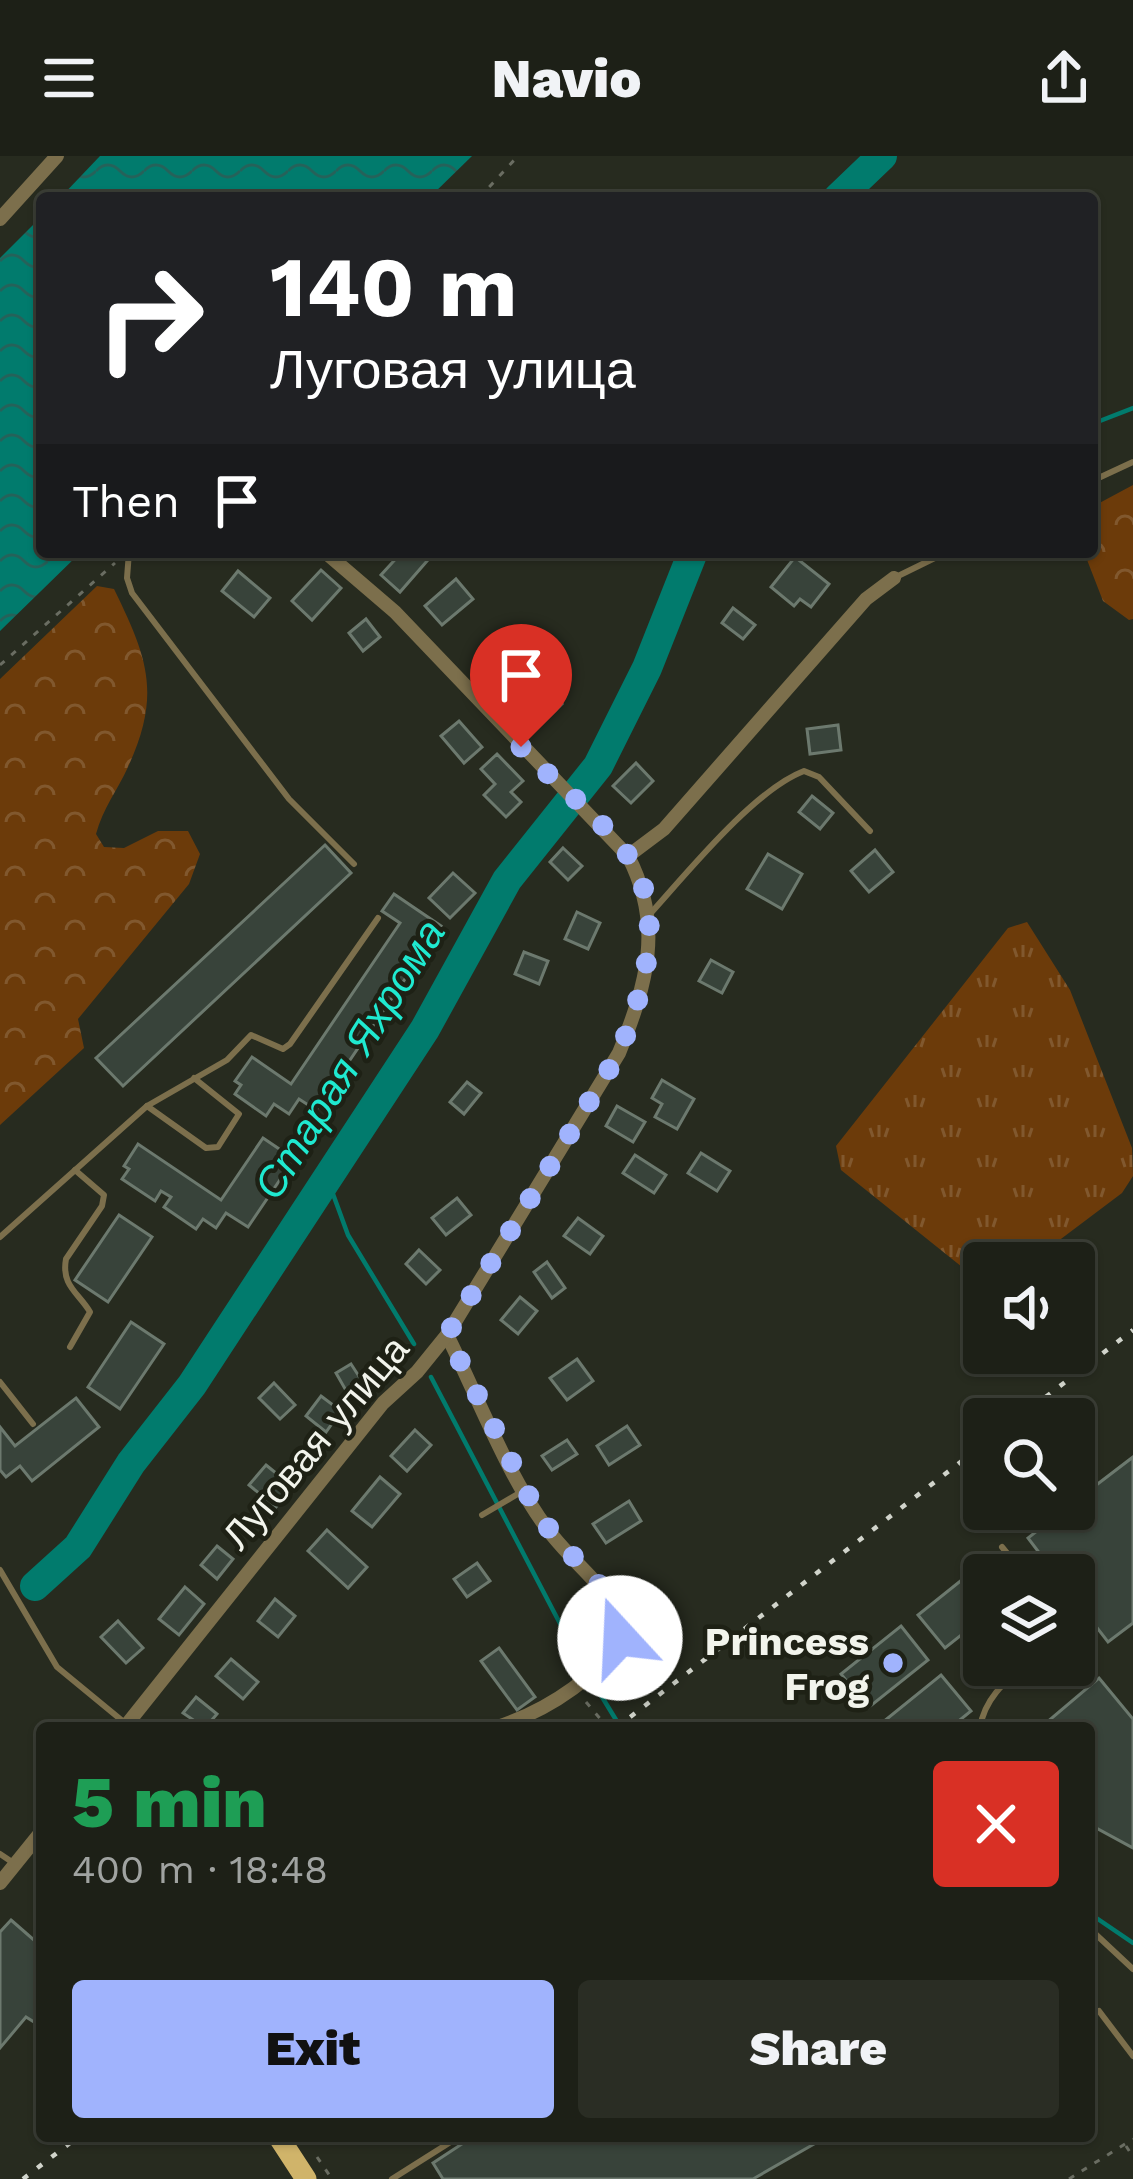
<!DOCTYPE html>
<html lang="en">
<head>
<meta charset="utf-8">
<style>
  :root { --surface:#1d2017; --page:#2a2d24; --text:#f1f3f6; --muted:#a0a3a1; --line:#3b3e36; --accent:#a0b3fd }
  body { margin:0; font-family:"Work Sans",sans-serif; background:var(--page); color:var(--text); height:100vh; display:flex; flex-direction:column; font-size:45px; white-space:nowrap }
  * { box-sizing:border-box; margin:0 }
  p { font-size:39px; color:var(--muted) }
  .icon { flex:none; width:66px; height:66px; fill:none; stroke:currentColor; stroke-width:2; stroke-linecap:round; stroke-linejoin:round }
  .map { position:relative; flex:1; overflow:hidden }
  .panel { position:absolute; left:36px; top:1566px; width:1059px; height:420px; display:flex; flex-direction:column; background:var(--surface); border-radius:12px; box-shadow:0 3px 9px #0004,0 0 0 3px var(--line) }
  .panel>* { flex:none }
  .guide { position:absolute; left:36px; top:36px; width:1062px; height:366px; border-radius:12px; box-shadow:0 3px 9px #0004,0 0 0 3px var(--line); background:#202124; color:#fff; overflow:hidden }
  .fabs { position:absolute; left:963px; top:1086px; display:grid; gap:24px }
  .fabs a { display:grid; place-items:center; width:132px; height:132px; border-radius:12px; background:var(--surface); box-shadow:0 3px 9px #0004,0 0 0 3px var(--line); font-size:60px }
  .pin { position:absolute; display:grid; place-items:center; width:102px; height:102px; color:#fff; margin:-123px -51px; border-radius:50% 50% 50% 0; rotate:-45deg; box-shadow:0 0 12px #0007 }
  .pin .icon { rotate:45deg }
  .me { position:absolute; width:132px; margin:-66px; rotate:340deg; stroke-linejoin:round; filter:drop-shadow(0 0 9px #0008) }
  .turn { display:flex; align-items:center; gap:42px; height:252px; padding:0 36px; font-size:54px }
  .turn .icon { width:156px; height:156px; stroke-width:2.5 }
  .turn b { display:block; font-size:84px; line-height:102px }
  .then { display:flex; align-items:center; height:114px; padding:0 36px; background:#0003; gap:24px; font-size:45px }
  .round { display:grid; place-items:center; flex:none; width:126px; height:126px; border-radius:12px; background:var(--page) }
  .headline { display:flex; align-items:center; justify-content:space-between; height:204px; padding:0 36px }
  h1 { font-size:72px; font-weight:800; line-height:90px; color:#1e9e55 }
  .cta { display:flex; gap:24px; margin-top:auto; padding:24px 36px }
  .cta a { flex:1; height:138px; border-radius:12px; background:var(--accent); color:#111; font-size:48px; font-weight:800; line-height:138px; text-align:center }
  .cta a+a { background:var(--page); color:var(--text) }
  header { display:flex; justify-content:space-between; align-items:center; height:156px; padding:0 36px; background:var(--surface); font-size:54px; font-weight:800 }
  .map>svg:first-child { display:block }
</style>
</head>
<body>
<header><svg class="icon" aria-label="menu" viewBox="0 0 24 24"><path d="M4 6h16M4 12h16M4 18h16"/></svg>Navio<svg class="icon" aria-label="share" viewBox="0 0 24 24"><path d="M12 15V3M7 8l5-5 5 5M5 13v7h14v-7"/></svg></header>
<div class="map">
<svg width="1133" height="2023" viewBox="0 0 1133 2023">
  <defs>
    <pattern id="grass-tufts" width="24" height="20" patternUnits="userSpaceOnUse" patternTransform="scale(3)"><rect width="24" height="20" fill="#6c3b0a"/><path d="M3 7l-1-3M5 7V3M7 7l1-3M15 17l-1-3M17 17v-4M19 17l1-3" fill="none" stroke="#81582e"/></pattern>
    <pattern id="forest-crowns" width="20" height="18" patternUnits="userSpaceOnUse" patternTransform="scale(3)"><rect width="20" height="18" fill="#6c3b0a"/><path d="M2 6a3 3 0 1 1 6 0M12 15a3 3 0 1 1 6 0" fill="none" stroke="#81582e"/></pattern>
    <pattern id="water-waves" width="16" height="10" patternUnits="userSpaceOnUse" patternTransform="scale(3)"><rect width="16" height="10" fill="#017b6d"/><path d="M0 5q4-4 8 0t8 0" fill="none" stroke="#25625a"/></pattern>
  </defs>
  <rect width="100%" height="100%" fill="#272b1f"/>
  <!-- grass -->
  <path fill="url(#grass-tufts)" d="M 1027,766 L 1070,834 L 1132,992 L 1133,1020 L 1122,1037 L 1029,1107 L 984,1107 L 982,1127 L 841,1014 L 836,990 L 1008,772 Z"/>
  <!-- forest -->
  <g fill="url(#forest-crowns)">
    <path d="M 1133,329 L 1133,463 L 1129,464 L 1103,445 L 1084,396 L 1092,396 L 1092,351 Z"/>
    <path d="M 97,430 L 114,433 C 147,501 162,537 128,611 C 117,635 103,652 96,678 L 104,691 L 124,692 L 158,675 L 188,675 L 200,698 L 189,728 L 78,863 L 84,892 L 0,969 L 0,523 Z"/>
  </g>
  <!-- water -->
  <g fill="url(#water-waves)">
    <path d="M 100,0 L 472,0 L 429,42 L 60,42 Z"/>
    <path d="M 42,60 L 42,396 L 81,396 L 0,475 L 0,102 Z"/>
  </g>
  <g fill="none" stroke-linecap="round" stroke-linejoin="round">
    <!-- stream -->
    <g stroke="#017b6d" stroke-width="4.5">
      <path d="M 1092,268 L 1133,252"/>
      <path d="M 320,1035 L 333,1038 L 348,1079 L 414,1188"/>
      <path d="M 431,1221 L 577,1500 L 621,1572"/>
      <path d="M 1089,1757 L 1133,1787"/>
    </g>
    <!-- river -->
    <g stroke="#017b6d" stroke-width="30">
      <path d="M 838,42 L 882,0"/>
      <path d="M 35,1430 L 78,1391 L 131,1307 L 192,1229 L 425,873 L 507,724 L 598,610 L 647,512 L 693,396"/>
    </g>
  </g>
  <!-- building -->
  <g fill="#38433a" stroke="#6c796e" stroke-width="3">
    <path d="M 402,396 L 418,396 L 427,405 L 400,436 L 381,419 Z"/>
    <path d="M 795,401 L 829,428 L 811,451 L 800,443 L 794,450 L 771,431 Z"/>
    <path d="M 321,414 L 341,432 L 312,464 L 292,445 Z"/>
    <path d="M 238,415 L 270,442 L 254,461 L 222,435 Z"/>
    <path d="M 456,423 L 473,443 L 442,469 L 425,450 Z"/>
    <path d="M 733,452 L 755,469 L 743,483 L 722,467 Z"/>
    <path d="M 366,463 L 380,481 L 363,495 L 349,477 Z"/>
    <path d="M 515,505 L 528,520 L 503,541 L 490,526 Z"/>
    <path d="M 541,526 L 562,548 L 534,575 L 520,560 L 531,550 L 524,542 Z"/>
    <path d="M 459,565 L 482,591 L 464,607 L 441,580 Z"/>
    <path d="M 838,569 L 841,594 L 810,598 L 807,573 Z"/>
    <path d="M 497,598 L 523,625 L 511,636 L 521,646 L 506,661 L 484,639 L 495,628 L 481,613 Z"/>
    <path d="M 636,607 L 653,625 L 631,647 L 613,630 Z"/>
    <path d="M 812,640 L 833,657 L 820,673 L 799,656 Z"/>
    <path d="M 325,689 L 351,717 L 123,930 L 96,902 Z"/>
    <path d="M 563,692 L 582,710 L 568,724 L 550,706 Z"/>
    <path d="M 875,694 L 893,716 L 869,736 L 851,715 Z"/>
    <path d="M 768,698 L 802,718 L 782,753 L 747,733 Z"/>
    <path d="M 453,717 L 475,737 L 450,762 L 429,742 Z"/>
    <path d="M 394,738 L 441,770 L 316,954 L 299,943 L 289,958 L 274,948 L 266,960 L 235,938 L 241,929 L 235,925 L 252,901 L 291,928 L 400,767 L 382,755 Z"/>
    <path d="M 577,756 L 600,767 L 588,793 L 565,783 Z"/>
    <path d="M 524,796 L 548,805 L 539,828 L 515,818 Z"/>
    <path d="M 711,804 L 733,816 L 722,837 L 699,825 Z"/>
    <path d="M 662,924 L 694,943 L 677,973 L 655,961 L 662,948 L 652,942 Z"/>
    <path d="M 467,926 L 481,937 L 464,958 L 450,946 Z"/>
    <path d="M 617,950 L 645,966 L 633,986 L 606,970 Z"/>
    <path d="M 263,982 L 294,1003 L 248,1071 L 226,1057 L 216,1072 L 203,1063 L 196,1073 L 164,1051 L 171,1041 L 161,1035 L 155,1045 L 122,1023 L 129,1013 L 124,1010 L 138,988 L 221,1044 Z"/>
    <path d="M 701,997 L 730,1015 L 717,1035 L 688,1017 Z"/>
    <path d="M 635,999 L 666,1019 L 654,1037 L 623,1017 Z"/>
    <path d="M 457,1042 L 471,1059 L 446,1079 L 432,1062 Z"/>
    <path d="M 119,1059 L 152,1081 L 108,1146 L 75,1124 Z"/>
    <path d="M 578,1062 L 603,1080 L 590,1098 L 564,1080 Z"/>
    <path d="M 419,1094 L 440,1114 L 426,1128 L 406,1108 Z"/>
    <path d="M 547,1106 L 565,1132 L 552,1142 L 534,1116 Z"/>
    <path d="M 520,1141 L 537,1155 L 518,1178 L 501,1164 Z"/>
    <path d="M 131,1166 L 164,1188 L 120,1253 L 88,1231 Z"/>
    <path d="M 577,1203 L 593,1225 L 567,1244 L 550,1222 Z"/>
    <path d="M 351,1208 L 364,1228 L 348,1238 L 336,1217 Z"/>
    <path d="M 274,1227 L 295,1249 L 280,1263 L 259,1242 Z"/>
    <path d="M 321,1240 L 341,1255 L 326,1276 L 306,1260 Z"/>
    <path d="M 76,1242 L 99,1271 L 32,1325 L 20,1310 L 6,1321 L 0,1314 L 0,1271 L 15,1290 Z"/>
    <path d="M 627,1270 L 640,1289 L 609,1309 L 597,1290 Z"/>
    <path d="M 415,1274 L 431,1289 L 407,1315 L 391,1300 Z"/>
    <path d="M 567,1284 L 577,1298 L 552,1314 L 542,1300 Z"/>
    <path d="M 1133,1301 L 1133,1467 L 1108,1486 L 1074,1442 L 1074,1419 L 1056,1419 L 1028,1382 L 1065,1353 L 1074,1353 L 1074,1346 Z"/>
    <path d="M 266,1309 L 292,1330 L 276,1351 L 249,1329 Z"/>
    <path d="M 380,1321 L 400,1338 L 372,1371 L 352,1355 Z"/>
    <path d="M 629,1345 L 641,1365 L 606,1387 L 593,1368 Z"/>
    <path d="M 327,1374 L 367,1411 L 348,1432 L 308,1395 Z"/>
    <path d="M 217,1390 L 233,1403 L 217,1423 L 201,1409 Z"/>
    <path d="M 477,1407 L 490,1425 L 467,1441 L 454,1423 Z"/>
    <path d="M 983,1407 L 992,1419 L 984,1419 L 984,1461 L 945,1492 L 918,1459 Z"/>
    <path d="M 185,1431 L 204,1448 L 179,1479 L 159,1463 Z"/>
    <path d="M 275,1443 L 295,1460 L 278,1481 L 258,1465 Z"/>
    <path d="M 118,1465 L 143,1492 L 126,1507 L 101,1481 Z"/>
    <path d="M 901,1470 L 928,1504 L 868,1552 L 841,1518 Z"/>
    <path d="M 499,1492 L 535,1541 L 517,1554 L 481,1505 Z"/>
    <path d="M 231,1503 L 258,1526 L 243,1543 L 216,1520 Z"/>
    <path d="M 941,1519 L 971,1555 L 950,1572 L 888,1572 L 883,1566 Z"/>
    <path d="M 1099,1522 L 1133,1563 L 1133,1692 L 1089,1668 L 1089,1572 L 1040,1572 Z"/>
    <path d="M 196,1541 L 217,1558 L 205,1572 L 183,1557 Z"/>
    <path d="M 11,1764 L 42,1791 L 42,1871 L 26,1861 L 0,1892 L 0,1776 Z"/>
    <path d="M 474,1980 L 828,1980 L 753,2023 L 443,2023 L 433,2007 Z"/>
  </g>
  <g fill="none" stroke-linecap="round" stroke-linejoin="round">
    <!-- path -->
    <g stroke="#6a6d62" stroke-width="3" stroke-dasharray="6 9" stroke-linecap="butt">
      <path d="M 479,42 L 518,0"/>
      <path d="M 0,509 L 115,407"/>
      <path d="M 586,1546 L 608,1572"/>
      <path d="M 1126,1990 L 1133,2001"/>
      <path d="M 317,2001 L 332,2023"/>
      <path d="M 1069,2023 L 1133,1983"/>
    </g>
    <!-- service -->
    <g stroke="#7c6f4c" stroke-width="6">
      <path d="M 1092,325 L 1133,306"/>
      <path d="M 129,396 L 127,422 L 132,437 L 289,643 L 354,708"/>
      <path d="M 896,421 L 947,396"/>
      <path d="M 650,758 C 687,717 754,634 804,615 L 819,621 L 870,675"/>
      <path d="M 147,950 L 206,992 L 218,991 L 239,958 L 194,922"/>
      <path d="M 0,1081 L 147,950 L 227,904 L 251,879 L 283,893 L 290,888 L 378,762"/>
      <path d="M 70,1191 L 90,1156 C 79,1137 61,1130 66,1103 L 102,1050 L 104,1039 L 75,1014"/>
      <path d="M 0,1226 L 33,1268"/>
      <path d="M 482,1359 L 521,1336"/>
      <path d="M 1002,1391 L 1025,1419"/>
      <path d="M 0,1414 L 57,1511 L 125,1567"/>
      <path d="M 980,1572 C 984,1544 1004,1526 1025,1509"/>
      <path d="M 0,1698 L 12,1706"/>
      <path d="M 1089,1772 L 1133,1813"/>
      <path d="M 1099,1855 L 1133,1900"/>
      <path d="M 392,2023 L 460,1980"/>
    </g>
    <!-- minor -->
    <g stroke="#7c6f4c" stroke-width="14">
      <path d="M 0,63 L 57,0"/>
      <path d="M 628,700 L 664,673 L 866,443 L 894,422"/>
      <path d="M 447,1179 C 479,1243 508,1323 552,1379 C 576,1409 605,1430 624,1465 C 612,1518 543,1556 495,1572"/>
      <path d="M 124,1572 L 383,1247 L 417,1216 L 447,1179 L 619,897 C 647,828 664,769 628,700 L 395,456 L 325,396"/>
      <path d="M 0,1727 L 42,1675"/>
    </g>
    <!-- primary -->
    <path stroke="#d0b46a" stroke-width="21" d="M 278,1980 L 306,2023"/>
    <!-- rail -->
    <g stroke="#d1d4cb" stroke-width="4.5" stroke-dasharray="6 12" stroke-linecap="butt">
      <path d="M 1017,1263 L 1133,1174"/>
      <path d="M 616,1572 L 984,1288"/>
      <path d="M 23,2023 L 79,1980"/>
    </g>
  </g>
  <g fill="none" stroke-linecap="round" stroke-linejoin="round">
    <!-- route -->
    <path stroke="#a0b3fd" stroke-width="21" stroke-dasharray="0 37.8" d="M 521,591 C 554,627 598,658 627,698 C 669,758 643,836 619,897 L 447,1179 L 537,1356 C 563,1396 602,1423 624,1465 L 620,1482"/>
  </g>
  <!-- markers -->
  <circle fill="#a0b3fd" stroke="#1e2115" stroke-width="4.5" cx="893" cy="1507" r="12"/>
  <g text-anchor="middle" stroke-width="9" stroke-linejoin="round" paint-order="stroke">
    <!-- street labels -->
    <g font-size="39" fill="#f2f4ec" stroke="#1e2115">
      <text transform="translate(315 1286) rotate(-50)" y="14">Луговая улица</text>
    </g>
    <!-- poi labels -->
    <g font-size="39" font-weight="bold" fill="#f2f4ec" stroke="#1e2115" text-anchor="end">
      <text x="869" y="1499">Princess<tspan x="869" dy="45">Frog</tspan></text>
    </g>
    <!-- water labels -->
    <g font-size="42" font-style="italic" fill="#1fe9d0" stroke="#1e2115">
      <text transform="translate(349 903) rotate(-58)" y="15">Старая Яхрома</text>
    </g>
  </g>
</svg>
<div class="fabs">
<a><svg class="icon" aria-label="sound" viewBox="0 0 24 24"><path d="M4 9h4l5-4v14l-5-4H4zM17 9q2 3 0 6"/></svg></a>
<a><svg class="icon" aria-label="search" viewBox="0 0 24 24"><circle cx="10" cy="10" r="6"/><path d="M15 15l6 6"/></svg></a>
<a><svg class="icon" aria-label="layers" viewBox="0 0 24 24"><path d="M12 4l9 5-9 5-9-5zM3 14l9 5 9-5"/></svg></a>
</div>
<div class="pin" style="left:521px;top:591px;background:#d93025"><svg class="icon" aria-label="arrive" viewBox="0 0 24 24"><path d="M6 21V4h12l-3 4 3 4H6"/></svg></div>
<svg class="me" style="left:620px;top:1482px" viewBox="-20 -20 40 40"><circle r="19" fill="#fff"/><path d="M0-13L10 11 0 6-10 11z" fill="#a0b3fd"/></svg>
<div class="guide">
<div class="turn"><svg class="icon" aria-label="right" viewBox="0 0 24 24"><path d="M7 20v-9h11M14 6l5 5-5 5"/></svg><div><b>140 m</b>Луговая улица</div></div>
<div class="then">Then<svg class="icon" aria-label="arrive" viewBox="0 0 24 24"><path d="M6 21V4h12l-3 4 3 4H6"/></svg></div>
</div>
<section class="panel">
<div class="headline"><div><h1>5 min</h1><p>400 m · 18:48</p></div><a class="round" style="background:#d93025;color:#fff"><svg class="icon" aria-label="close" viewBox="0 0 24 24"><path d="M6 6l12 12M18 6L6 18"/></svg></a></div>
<div class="cta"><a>Exit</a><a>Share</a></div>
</section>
</div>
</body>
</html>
